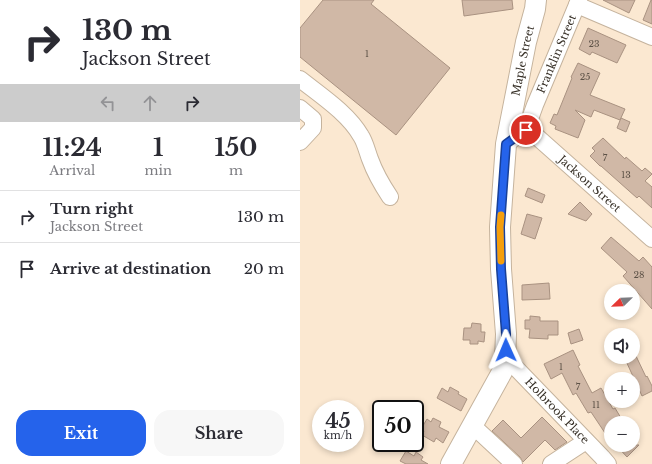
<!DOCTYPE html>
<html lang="en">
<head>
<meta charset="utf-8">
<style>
  :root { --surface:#fff; --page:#f7f7f7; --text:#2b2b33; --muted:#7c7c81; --line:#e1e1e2; --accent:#2563eb }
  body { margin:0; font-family:"Libre Baskerville",serif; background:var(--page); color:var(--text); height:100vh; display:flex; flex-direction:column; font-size:15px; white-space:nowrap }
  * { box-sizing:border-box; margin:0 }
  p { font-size:13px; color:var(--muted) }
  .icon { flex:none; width:22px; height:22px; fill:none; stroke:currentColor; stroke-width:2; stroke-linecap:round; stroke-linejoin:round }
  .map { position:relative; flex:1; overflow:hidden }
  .drawer { display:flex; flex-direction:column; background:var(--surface); width:300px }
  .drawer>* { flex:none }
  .top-card { background:#fff; color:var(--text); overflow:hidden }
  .needle { width:26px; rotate:247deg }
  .buttons { position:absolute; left:304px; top:284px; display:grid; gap:8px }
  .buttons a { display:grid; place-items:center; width:36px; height:36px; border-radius:50%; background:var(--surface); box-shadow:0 2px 6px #0003; font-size:20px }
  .speed { position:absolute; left:12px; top:400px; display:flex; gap:8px; font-size:20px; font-weight:700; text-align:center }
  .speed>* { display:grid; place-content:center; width:52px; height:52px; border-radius:50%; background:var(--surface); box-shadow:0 2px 6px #0003; line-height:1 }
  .speed small { font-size:10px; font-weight:400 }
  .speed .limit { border:2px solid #111; border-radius:6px; background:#fff; color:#111 }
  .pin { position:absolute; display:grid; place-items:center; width:34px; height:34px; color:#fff; margin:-17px; border:2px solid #fff; border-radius:50%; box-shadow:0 1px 4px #0007 }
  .me { position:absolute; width:44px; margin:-22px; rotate:359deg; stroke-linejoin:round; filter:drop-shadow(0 0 3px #0008) }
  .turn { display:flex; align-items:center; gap:14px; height:84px; padding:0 16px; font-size:18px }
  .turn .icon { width:52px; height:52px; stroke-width:2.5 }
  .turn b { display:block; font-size:28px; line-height:34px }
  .lanes { display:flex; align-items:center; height:38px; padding:0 16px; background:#0003; justify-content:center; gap:20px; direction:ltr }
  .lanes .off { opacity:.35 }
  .eta { display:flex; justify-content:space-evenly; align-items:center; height:68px; text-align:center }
  .eta b { font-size:24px; font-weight:700; line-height:28px }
  .cta { display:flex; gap:8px; margin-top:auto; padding:8px 16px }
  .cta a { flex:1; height:46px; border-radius:16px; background:var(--accent); color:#fff; font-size:16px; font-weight:700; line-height:46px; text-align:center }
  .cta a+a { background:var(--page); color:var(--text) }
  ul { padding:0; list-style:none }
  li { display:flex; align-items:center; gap:12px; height:52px; padding:0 16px; border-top:1px solid var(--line) }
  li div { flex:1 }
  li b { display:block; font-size:15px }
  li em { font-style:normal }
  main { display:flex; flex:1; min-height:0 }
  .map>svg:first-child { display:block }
</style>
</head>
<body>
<main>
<section class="drawer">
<div class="top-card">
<div class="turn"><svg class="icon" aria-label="right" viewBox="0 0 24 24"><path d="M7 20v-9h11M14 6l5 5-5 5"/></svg><div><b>130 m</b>Jackson Street</div></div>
<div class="lanes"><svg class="icon off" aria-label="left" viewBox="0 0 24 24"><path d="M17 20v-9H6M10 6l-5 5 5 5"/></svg><svg class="icon off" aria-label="ahead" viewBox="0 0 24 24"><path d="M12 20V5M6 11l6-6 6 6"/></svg><svg class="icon" aria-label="right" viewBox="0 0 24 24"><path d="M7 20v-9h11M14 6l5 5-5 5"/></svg></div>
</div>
<div class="eta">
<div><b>11:24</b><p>Arrival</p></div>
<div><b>1</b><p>min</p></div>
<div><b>150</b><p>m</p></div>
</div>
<ul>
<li><svg class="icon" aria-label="right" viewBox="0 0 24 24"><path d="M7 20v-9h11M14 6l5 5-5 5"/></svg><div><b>Turn right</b><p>Jackson Street</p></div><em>130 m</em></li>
<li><svg class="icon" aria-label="arrive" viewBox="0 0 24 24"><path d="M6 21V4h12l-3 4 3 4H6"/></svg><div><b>Arrive at destination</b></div><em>20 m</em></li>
</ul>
<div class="cta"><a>Exit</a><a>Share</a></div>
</section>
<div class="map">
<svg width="352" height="464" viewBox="0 0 352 464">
  <rect width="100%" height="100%" fill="#fbe8d1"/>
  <!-- building -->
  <g fill="#d0b8a6" stroke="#a99281">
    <path d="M 23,0 L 74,0 L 71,4 L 150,68 L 96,135 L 0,57 L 0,28 Z"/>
    <path d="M 162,0 L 212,0 L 213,9 L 164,16 Z"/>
    <path d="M 303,0 L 335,0 L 329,13 Z"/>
    <path d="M 351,0 L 352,0 L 352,24 L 343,20 Z"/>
    <path d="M 288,28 L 326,45 L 317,63 L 292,52 L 290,55 L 279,49 Z"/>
    <path d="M 278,63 L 300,73 L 290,95 L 325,109 L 320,120 L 294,110 L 291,117 L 275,110 L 285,120 L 278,138 L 255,129 L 256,126 L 250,123 L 254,114 L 257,115 L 272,78 L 271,77 Z"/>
    <path d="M 321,118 L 330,122 L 326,132 L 317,128 Z"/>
    <path d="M 303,138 L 325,159 L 326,157 L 342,171 L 345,168 L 352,174 L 345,181 L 352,187 L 352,208 L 339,196 L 337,198 L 301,166 L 300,166 L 290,156 L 295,151 L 292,148 Z"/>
    <path d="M 228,188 L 245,195 L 242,203 L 225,196 Z"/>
    <path d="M 280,202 L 292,214 L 286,221 L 268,214 Z"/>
    <path d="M 227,214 L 242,218 L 235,239 L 221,234 Z"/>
    <path d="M 311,237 L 339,261 L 343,257 L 352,267 L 352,309 L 323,276 L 327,272 L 301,248 Z"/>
    <path d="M 249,283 L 250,299 L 222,300 L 222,285 Z"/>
    <path d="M 230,316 L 240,317 L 240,321 L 258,321 L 258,335 L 248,335 L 248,339 L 229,338 L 230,329 L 225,329 L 225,320 L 230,320 Z"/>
    <path d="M 172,323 L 181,324 L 181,332 L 185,332 L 184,342 L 178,341 L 178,344 L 170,344 L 170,340 L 163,340 L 164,328 L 171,328 Z"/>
    <path d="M 279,329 L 283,340 L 271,344 L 268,333 Z"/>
    <path d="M 273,350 L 280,365 L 278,366 L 292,393 L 301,388 L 313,409 L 315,408 L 324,423 L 311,423 L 311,429 L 305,433 L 291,412 L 288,413 L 276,393 L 273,395 L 262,373 L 251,379 L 244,364 Z"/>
    <path d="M 336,356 L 346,377 L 347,376 L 352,386 L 352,391 L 342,396 L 326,361 Z"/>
    <path d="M 150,387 L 159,392 L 158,394 L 167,399 L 161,411 L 137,398 L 142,388 L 148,392 Z"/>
    <path d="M 242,417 L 267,442 L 255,450 L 245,440 L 223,462 L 220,457 L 192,431 L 203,420 L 221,438 Z"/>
    <path d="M 133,418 L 141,422 L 139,427 L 149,432 L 143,443 L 136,438 L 134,442 L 122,435 L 124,431 L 121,429 L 127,419 L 131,422 Z"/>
    <path d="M 316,445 L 339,445 L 327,457 Z"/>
    <path d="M 106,451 L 114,456 L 116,452 L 123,457 L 121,460 L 128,464 L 106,464 L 100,461 Z"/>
  </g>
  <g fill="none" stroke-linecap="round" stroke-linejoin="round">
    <!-- minor casing -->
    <g stroke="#c5b39d" stroke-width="18">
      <g id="minor">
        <path d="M 277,5 L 352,37"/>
        <path d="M 0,79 C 20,95 48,113 61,136 C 65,142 67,151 70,159 C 75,173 82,185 90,197"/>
        <path d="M 0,108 L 13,119 L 13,128 L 0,142"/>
        <path id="s1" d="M 226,130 L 235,105 L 279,0"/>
        <path id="s2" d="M 206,144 L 226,130 L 235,135 L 352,239"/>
        <path id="s3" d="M 205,360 L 215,367 L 302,457 L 308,464"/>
        <path d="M 172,425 L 214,464"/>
        <path d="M 251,464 L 286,441"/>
      </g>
    </g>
    <!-- major casing -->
    <g stroke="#c5b39d" stroke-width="22">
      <g id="major">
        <path id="s4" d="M 151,464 L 202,372 L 205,360 L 206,334 L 201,269 L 200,227 L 206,144 L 226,42 L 235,9 L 236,0"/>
      </g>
    </g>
    <!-- minor -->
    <use href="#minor" stroke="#fff" stroke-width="16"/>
    <!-- major -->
    <use href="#major" stroke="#fff" stroke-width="20"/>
  </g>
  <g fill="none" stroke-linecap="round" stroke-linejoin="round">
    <!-- route casing -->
    <g stroke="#184099" stroke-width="10">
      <path id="route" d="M 206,350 L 206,334 L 201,269 L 200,227 L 206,144 L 226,130"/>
    </g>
    <!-- route -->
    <use href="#route" stroke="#2563eb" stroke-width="7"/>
    <!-- slow -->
    <path stroke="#f59e0b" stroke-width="7" d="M 201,261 L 200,227 L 201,215"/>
  </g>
  <g text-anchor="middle" stroke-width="4" stroke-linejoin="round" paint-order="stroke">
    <!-- number labels -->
    <g font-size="9" fill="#5d5247">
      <text x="294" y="47">23</text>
      <text x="67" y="57">1</text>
      <text x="285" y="80">25</text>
      <text x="305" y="161">7</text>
      <text x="326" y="178">13</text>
      <text x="339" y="278">28</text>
      <text x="261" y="370">1</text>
      <text x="278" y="390">7</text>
      <text x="296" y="408">11</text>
    </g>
    <!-- street labels -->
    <g font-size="11" fill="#373027" stroke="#fff">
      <text dy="4" stroke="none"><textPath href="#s1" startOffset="82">Franklin Street</textPath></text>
      <text dy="4" stroke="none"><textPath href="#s4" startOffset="419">Maple Street</textPath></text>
      <text dy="4" stroke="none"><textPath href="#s2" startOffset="108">Jackson Street</textPath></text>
      <text dy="4" stroke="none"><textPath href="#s3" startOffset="73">Holbrook Place</textPath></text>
    </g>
  </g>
</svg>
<div class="buttons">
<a><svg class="needle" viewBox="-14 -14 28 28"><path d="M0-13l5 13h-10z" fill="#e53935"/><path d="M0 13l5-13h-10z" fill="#7c7c81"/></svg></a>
<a><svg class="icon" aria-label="sound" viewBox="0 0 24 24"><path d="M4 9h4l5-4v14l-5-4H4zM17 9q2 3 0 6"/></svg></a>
<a>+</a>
<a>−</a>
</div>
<div class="speed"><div>45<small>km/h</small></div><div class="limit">50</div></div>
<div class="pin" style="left:226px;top:130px;background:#d93025"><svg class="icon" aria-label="arrive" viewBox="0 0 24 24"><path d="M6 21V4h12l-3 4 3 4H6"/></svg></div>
<svg class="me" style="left:206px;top:350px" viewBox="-20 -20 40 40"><path d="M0-17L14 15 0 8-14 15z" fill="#2563eb" stroke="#fff" stroke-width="4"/></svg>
</div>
</main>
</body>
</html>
